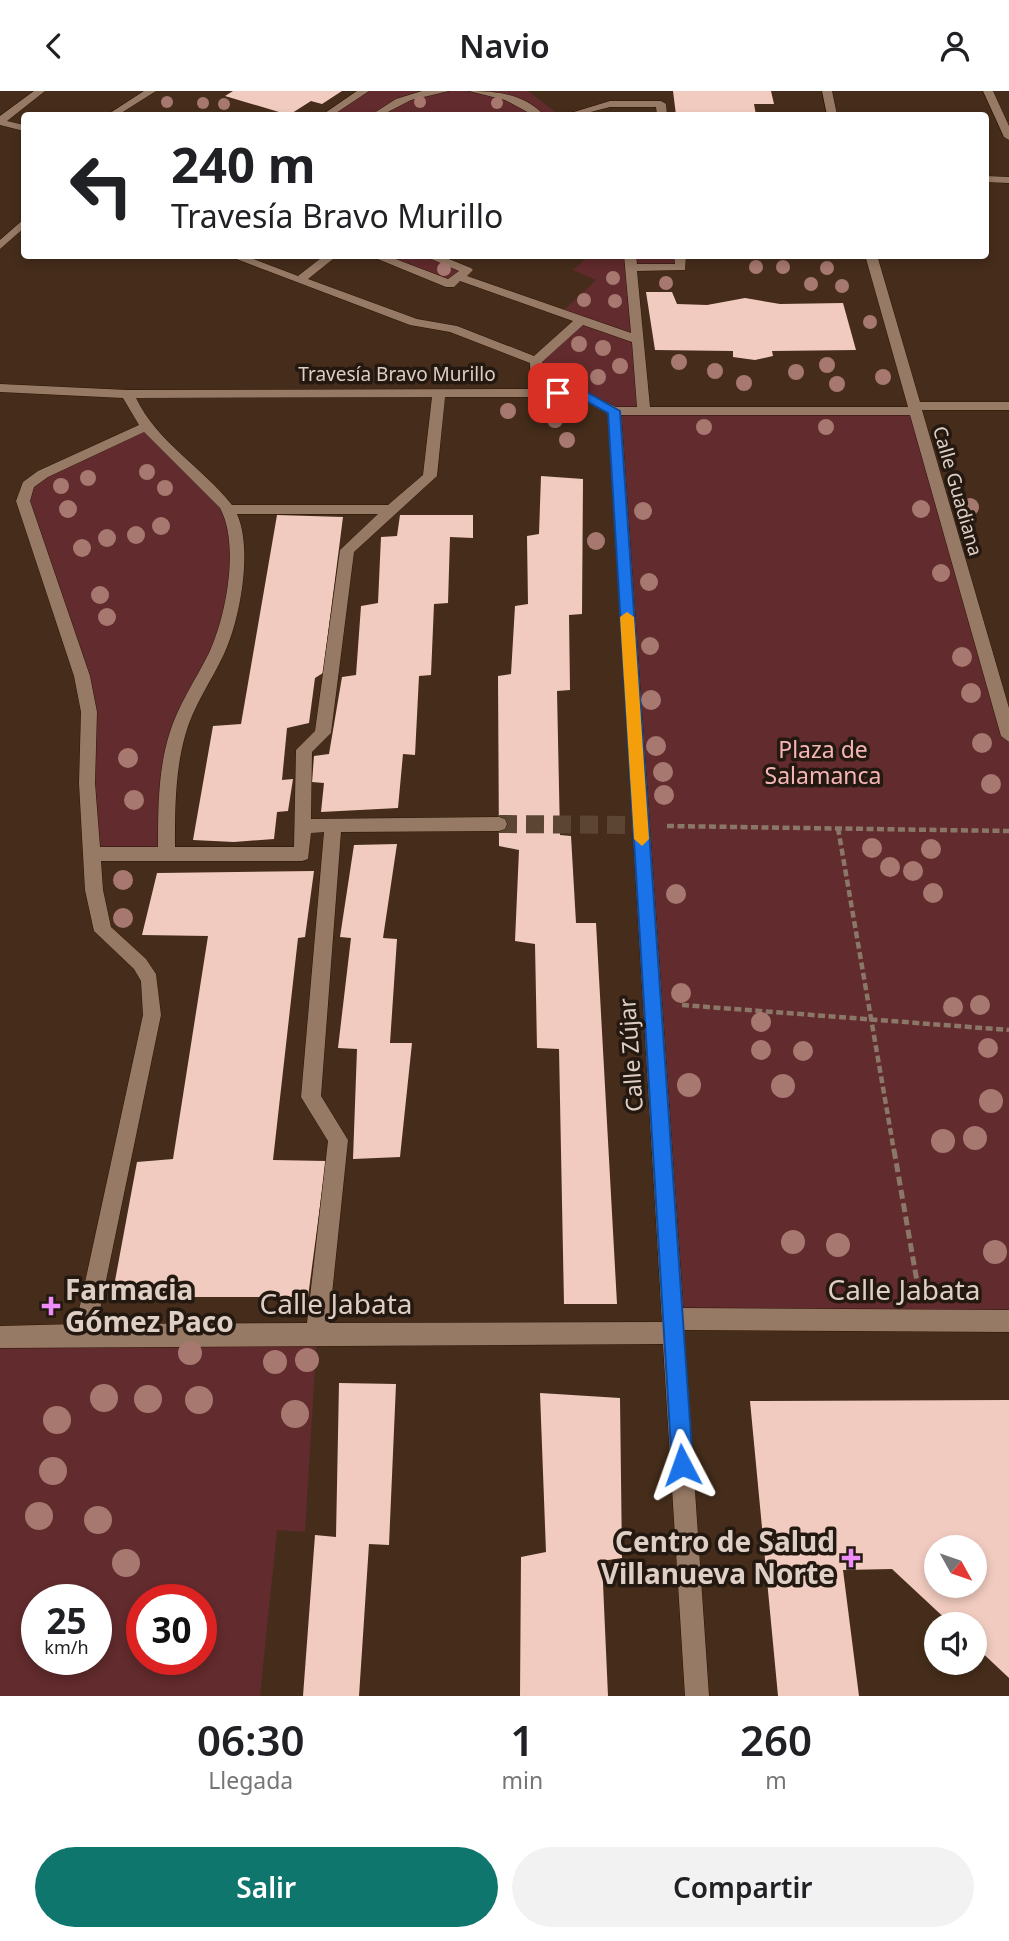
<!DOCTYPE html>
<html lang="es">
<head>
<meta charset="utf-8">
<style>
  :root { --surface:#fff; --page:#f2f2f2; --text:#202124; --muted:#757577; --accent:#0f766e }
  body { margin:0; font-family:"Noto Sans",sans-serif; background:var(--page); color:var(--text); height:100vh; display:flex; flex-direction:column; font-size:26px; white-space:nowrap }
  * { box-sizing:border-box; margin:0 }
  p { font-size:23px; color:var(--muted) }
  .icon { flex:none; width:38px; height:38px; fill:none; stroke:currentColor; stroke-width:2; stroke-linecap:round; stroke-linejoin:round }
  .map { position:relative; height:1605px; overflow:hidden }
  .sheet { display:flex; flex-direction:column; background:var(--surface); flex:1 }
  .sheet>* { flex:none }
  .top-card { position:absolute; left:21px; top:21px; width:968px; height:147px; border-radius:7px; box-shadow:0 4px 10px #0003; background:#fff; color:var(--text); overflow:hidden }
  .needle { width:46px; rotate:130deg }
  .buttons { position:absolute; left:924px; top:1444px; display:grid; gap:14px }
  .buttons a { display:grid; place-items:center; width:63px; height:63px; border-radius:50%; background:var(--surface); box-shadow:0 4px 10px #0003; font-size:35px }
  .speed { position:absolute; left:21px; top:1493px; display:flex; gap:14px; font-size:35px; font-weight:700; text-align:center }
  .speed>* { display:grid; place-content:center; width:91px; height:91px; border-radius:50%; background:var(--surface); box-shadow:0 4px 10px #0003; line-height:1 }
  .speed small { font-size:18px; font-weight:400 }
  .speed .limit { border:10px solid #d22; background:#fff; color:#111 }
  .pin { position:absolute; display:grid; place-items:center; width:60px; height:60px; color:#fff; margin:-30px; border-radius:14px; box-shadow:0 4px 10px #0006 }
  .me { position:absolute; width:77px; margin:-38px; rotate:356deg; stroke-linejoin:round; filter:drop-shadow(0 0 5px #0008) }
  .turn { display:flex; align-items:center; gap:24px; height:147px; padding:0 35px; font-size:32px }
  .turn .icon { width:91px; height:91px; stroke-width:2.5 }
  .turn b { display:block; font-size:49px; line-height:60px }
  .eta { display:flex; justify-content:space-evenly; align-items:center; height:119px; text-align:center }
  .eta b { font-size:42px; font-weight:600; line-height:49px }
  .primary-button { display:flex; gap:14px; margin-top:auto; padding:14px 35px }
  .primary-button a { flex:1; height:80px; border-radius:42px; background:var(--accent); color:#fff; font-size:28px; font-weight:600; line-height:80px; text-align:center }
  .primary-button a+a { background:var(--page); color:var(--text) }
  header { display:flex; justify-content:space-between; align-items:center; height:91px; padding:0 35px; background:var(--surface); font-size:32px; font-weight:600 }
  .map>svg:first-child { display:block }
</style>
</head>
<body>
<header><svg class="icon" aria-label="back" viewBox="0 0 24 24"><path d="M15 5l-7 7 7 7"/></svg>Navio<svg class="icon" aria-label="person" viewBox="0 0 24 24"><circle cx="12" cy="8" r="4"/><path d="M4 21q1-7 8-7t8 7"/></svg></header>
<div class="map">
<svg width="1009" height="1605" viewBox="0 0 1009 1605">
  <rect width="100%" height="100%" fill="#462d1b"/>
  <!-- green -->
  <g fill="#622b2d" fill-rule="evenodd">
    <path d="M 365,0 L 528,0 L 559,24 L 327,24 Z"/>
    <path d="M 373,165 L 427,165 L 467,179 L 450,193 Z"/>
    <path d="M 589,165 L 680,165 L 681,177 L 632,176 L 644,320 L 916,320 L 1009,645 L 1009,1230 L 673,1228 L 614,321 L 579,302 L 538,302 L 536,271 L 580,229 L 561,222 L 596,189 L 573,179 Z"/>
    <path d="M 147,335 L 222,409 L 236,487 L 220,553 L 181,631 L 166,763 L 93,763 L 89,621 L 29,434 L 28,394 Z"/>
    <path d="M 317,1243 L 305,1441 L 277,1439 L 260,1605 L 0,1605 L 0,1246 ZM 37,1508 L 96,1508 L 96,1568 L 37,1568 ZM 142,1508 L 201,1508 L 201,1568 L 142,1568 Z"/>
  </g>
  <!-- building -->
  <g fill="#f1cbbf" fill-rule="evenodd">
    <path d="M 233,0 L 342,0 L 322,13 L 311,10 L 289,24 L 225,5 Z"/>
    <path d="M 673,0 L 771,0 L 774,13 L 754,13 L 756,24 L 676,24 Z"/>
    <path d="M 646,201 L 672,201 L 677,213 L 707,214 L 745,207 L 780,213 L 843,212 L 856,259 L 772,260 L 773,265 L 755,269 L 733,266 L 733,260 L 655,259 Z"/>
    <path d="M 541,385 L 583,388 L 582,523 L 569,524 L 570,599 L 557,600 L 560,744 L 571,745 L 576,832 L 596,832 L 617,1213 L 564,1213 L 559,958 L 537,957 L 535,853 L 515,850 L 519,759 L 499,755 L 498,585 L 511,583 L 515,515 L 528,513 L 527,445 L 539,443 Z"/>
    <path d="M 277,424 L 343,426 L 323,582 L 315,587 L 309,632 L 287,637 L 282,689 L 293,688 L 288,720 L 277,721 L 274,748 L 234,751 L 193,749 L 213,635 L 241,633 Z"/>
    <path d="M 400,424 L 473,424 L 473,447 L 450,446 L 448,512 L 434,513 L 431,584 L 419,585 L 415,664 L 403,663 L 398,717 L 321,721 L 324,692 L 312,691 L 314,665 L 329,663 L 342,586 L 356,584 L 361,515 L 378,512 L 381,446 L 397,445 Z"/>
    <path d="M 397,753 L 383,847 L 397,848 L 390,952 L 412,952 L 400,1066 L 353,1068 L 357,958 L 338,957 L 351,847 L 340,846 L 354,754 Z"/>
    <path d="M 314,780 L 305,846 L 298,847 L 273,1069 L 326,1070 L 308,1206 L 112,1206 L 137,1071 L 173,1068 L 208,845 L 142,844 L 157,782 Z"/>
    <path d="M 339,1292 L 396,1293 L 389,1454 L 369,1453 L 359,1605 L 303,1605 L 315,1444 L 336,1446 Z"/>
    <path d="M 540,1302 L 620,1307 L 622,1467 L 602,1470 L 608,1605 L 520,1605 L 521,1466 L 546,1461 Z"/>
    <path d="M 1009,1309 L 1009,1587 L 975,1555 L 975,1533 L 951,1533 L 892,1478 L 843,1479 L 859,1605 L 778,1605 L 750,1310 ZM 936,1456 L 975,1456 L 975,1494 L 936,1494 Z"/>
  </g>
  <g fill="none" stroke-linecap="round" stroke-linejoin="round">
    <!-- street-tunnel -->
    <path stroke="#5d4534" stroke-width="18" stroke-dasharray="18 9" stroke-linecap="butt" d="M 499,733 L 641,734"/>
    <!-- street casing -->
    <g stroke="#2b1504" stroke-width="1">
      <g id="street">
        <path d="M 34,0 L 45,0 L 7,30 L 24,34 L 24,40 L 0,34 L 0,25 Z"/>
        <path d="M 144,0 L 156,0 L 118,24 L 107,24 Z"/>
        <path d="M 357,0 L 369,0 L 333,24 L 322,24 Z"/>
        <path d="M 422,0 L 449,0 L 411,9 L 382,24 L 371,24 L 396,8 Z"/>
        <path d="M 469,0 C 497,0 524,3 544,24 L 533,24 L 505,9 Z"/>
        <path d="M 822,0 L 832,0 L 837,24 L 827,24 Z"/>
        <path d="M 983,0 L 993,0 L 1009,35 L 1009,49 L 1004,46 Z"/>
        <path d="M 610,10 L 661,10 L 666,13 L 667,24 L 657,24 L 656,16 L 610,16 L 579,24 L 564,24 Z"/>
        <path d="M 985,85 L 1009,86 L 1009,92 L 985,91 Z"/>
        <path d="M 24,128 L 24,137 L 0,158 L 0,149 Z"/>
        <path d="M 226,164 L 243,164 L 298,185 L 325,164 L 338,164 L 308,188 L 417,228 L 457,235 L 534,265 L 573,230 L 460,190 L 454,196 L 446,196 L 368,164 L 385,164 L 448,188 L 459,180 L 422,164 L 439,164 L 471,177 L 473,179 L 467,185 L 631,242 L 624,164 L 636,164 L 637,173 L 675,173 L 674,164 L 686,164 L 685,179 L 637,180 L 650,316 L 908,316 L 865,164 L 877,164 L 920,311 L 1009,311 L 1009,319 L 922,319 L 1009,617 L 1009,651 L 1001,645 L 910,324 L 621,324 L 683,1217 L 1009,1219 L 1009,1241 L 684,1239 L 709,1605 L 685,1605 L 663,1253 L 0,1257 L 0,1235 L 76,1233 L 143,924 L 141,890 L 134,878 L 94,840 L 85,799 L 79,692 L 81,621 L 74,585 L 16,410 L 23,391 L 38,380 L 139,334 L 123,307 L 0,301 L 0,293 L 128,299 L 531,298 L 530,272 L 450,241 L 410,234 ZM 583,234 L 632,251 L 637,316 L 616,316 L 579,298 L 544,298 L 542,271 ZM 432,306 L 423,384 L 388,414 L 232,414 C 202,376 157,351 136,307 ZM 445,306 L 577,306 L 608,322 L 662,1231 L 329,1232 L 348,1049 L 321,1005 L 341,741 L 499,740 L 505,738 L 507,733 L 505,728 L 499,726 L 311,728 L 312,661 L 331,642 L 354,461 L 437,385 ZM 144,341 L 220,417 C 240,453 226,526 209,562 C 195,590 178,614 169,644 C 158,680 158,719 158,756 L 100,756 L 95,692 L 97,621 L 90,585 L 30,410 L 34,396 L 48,386 ZM 237,423 L 378,423 L 340,459 L 315,640 L 296,659 L 294,756 L 175,756 C 175,719 175,681 185,645 C 193,615 211,591 224,563 C 240,529 253,458 237,423 ZM 324,741 L 301,1006 L 328,1050 L 307,1232 L 97,1233 L 161,924 L 156,883 L 146,868 L 111,836 L 103,799 L 101,770 L 302,770 L 308,768 L 311,742 Z"/>
      </g>
    </g>
    <!-- path-far1 -->
    <g stroke="#8b7768" stroke-width="4.5" stroke-dasharray="7 3.5" stroke-linecap="butt">
      <path d="M 667,735 L 1009,740"/>
      <path d="M 838,737 L 894,1060"/>
      <path d="M 682,914 L 1009,939"/>
    </g>
    <!-- path -->
    <path stroke="#8b7768" stroke-width="5" stroke-dasharray="9 4.5" stroke-linecap="butt" d="M 894,1059 L 919,1202"/>
    <!-- street -->
    <use href="#street" fill="#977a66" fill-rule="evenodd"/>
  </g>
  <!-- trees -->
  <g fill="#a77870">
    <circle cx="167" cy="11" r="6"/>
    <circle cx="420" cy="11" r="6"/>
    <circle cx="203" cy="12" r="6"/>
    <circle cx="497" cy="12" r="6"/>
    <circle cx="224" cy="13" r="6"/>
    <circle cx="756" cy="176" r="7"/>
    <circle cx="783" cy="176" r="7"/>
    <circle cx="827" cy="177" r="7"/>
    <circle cx="444" cy="178" r="7"/>
    <circle cx="613" cy="187" r="7"/>
    <circle cx="666" cy="192" r="7"/>
    <circle cx="811" cy="193" r="7"/>
    <circle cx="842" cy="195" r="7"/>
    <circle cx="584" cy="209" r="7"/>
    <circle cx="615" cy="210" r="7"/>
    <circle cx="870" cy="231" r="7"/>
    <circle cx="579" cy="253" r="8"/>
    <circle cx="603" cy="257" r="8"/>
    <circle cx="679" cy="271" r="8"/>
    <circle cx="827" cy="274" r="8"/>
    <circle cx="620" cy="275" r="8"/>
    <circle cx="715" cy="280" r="8"/>
    <circle cx="796" cy="281" r="8"/>
    <circle cx="598" cy="286" r="8"/>
    <circle cx="883" cy="286" r="8"/>
    <circle cx="570" cy="287" r="8"/>
    <circle cx="744" cy="292" r="8"/>
    <circle cx="837" cy="293" r="8"/>
    <circle cx="508" cy="320" r="8"/>
    <circle cx="555" cy="329" r="8"/>
    <circle cx="704" cy="336" r="8"/>
    <circle cx="826" cy="336" r="8"/>
    <circle cx="567" cy="349" r="8"/>
    <circle cx="147" cy="381" r="8"/>
    <circle cx="88" cy="387" r="8"/>
    <circle cx="61" cy="395" r="8"/>
    <circle cx="165" cy="397" r="8"/>
    <circle cx="970" cy="416" r="9"/>
    <circle cx="68" cy="418" r="9"/>
    <circle cx="921" cy="418" r="9"/>
    <circle cx="643" cy="420" r="9"/>
    <circle cx="161" cy="435" r="9"/>
    <circle cx="136" cy="444" r="9"/>
    <circle cx="107" cy="447" r="9"/>
    <circle cx="596" cy="450" r="9"/>
    <circle cx="82" cy="457" r="9"/>
    <circle cx="941" cy="482" r="9"/>
    <circle cx="649" cy="491" r="9"/>
    <circle cx="100" cy="504" r="9"/>
    <circle cx="107" cy="526" r="9"/>
    <circle cx="650" cy="555" r="9"/>
    <circle cx="962" cy="566" r="10"/>
    <circle cx="971" cy="602" r="10"/>
    <circle cx="651" cy="609" r="10"/>
    <circle cx="982" cy="652" r="10"/>
    <circle cx="656" cy="655" r="10"/>
    <circle cx="128" cy="667" r="10"/>
    <circle cx="663" cy="681" r="10"/>
    <circle cx="991" cy="693" r="10"/>
    <circle cx="664" cy="704" r="10"/>
    <circle cx="134" cy="709" r="10"/>
    <circle cx="872" cy="757" r="10"/>
    <circle cx="931" cy="758" r="10"/>
    <circle cx="890" cy="776" r="10"/>
    <circle cx="913" cy="780" r="10"/>
    <circle cx="123" cy="789" r="10"/>
    <circle cx="933" cy="802" r="10"/>
    <circle cx="676" cy="803" r="10"/>
    <circle cx="123" cy="827" r="10"/>
    <circle cx="681" cy="902" r="10"/>
    <circle cx="980" cy="914" r="10"/>
    <circle cx="953" cy="916" r="10"/>
    <circle cx="761" cy="931" r="10"/>
    <circle cx="988" cy="957" r="10"/>
    <circle cx="761" cy="959" r="10"/>
    <circle cx="803" cy="960" r="10"/>
    <circle cx="689" cy="994" r="12"/>
    <circle cx="783" cy="995" r="12"/>
    <circle cx="991" cy="1010" r="12"/>
    <circle cx="975" cy="1047" r="12"/>
    <circle cx="943" cy="1050" r="12"/>
    <circle cx="793" cy="1151" r="12"/>
    <circle cx="838" cy="1154" r="12"/>
    <circle cx="995" cy="1161" r="12"/>
    <circle cx="190" cy="1262" r="12"/>
    <circle cx="307" cy="1269" r="12"/>
    <circle cx="275" cy="1271" r="12"/>
    <circle cx="104" cy="1307" r="14"/>
    <circle cx="148" cy="1308" r="14"/>
    <circle cx="199" cy="1309" r="14"/>
    <circle cx="295" cy="1323" r="14"/>
    <circle cx="57" cy="1329" r="14"/>
    <circle cx="53" cy="1380" r="14"/>
    <circle cx="39" cy="1425" r="14"/>
    <circle cx="98" cy="1429" r="14"/>
    <circle cx="126" cy="1472" r="14"/>
  </g>
  <!-- route -->
  <path fill="#1a73e8" stroke="#114b97" stroke-width="2" d="M 554,299 L 583,299 L 620,320 L 693,1374 L 689,1381 L 682,1384 L 675,1381 L 672,1374 L 608,322 L 577,305 L 554,304 Z"/>
  <!-- slow -->
  <path fill="#f59e0b" d="M 627,521 L 634,526 L 649,748 L 642,755 L 634,748 L 620,526 Z"/>
  <!-- markers -->
  <g fill="#ee8cf8" stroke="#241911" stroke-width="2.5">
    <path d="M47.5 1204.5h7v7h7v7h-7v7h-7v-7h-7v-7h7z"/>
    <path d="M847.5 1456.5h7v7h7v7h-7v7h-7v-7h-7v-7h7z"/>
  </g>
  <g text-anchor="middle" stroke-width="7" stroke-linejoin="round" paint-order="stroke">
    <!-- far-street labels -->
    <g font-size="19" fill="#decec3" stroke="#241911">
      <text x="397" y="290">Travesía Bravo Murillo</text>
      <text transform="translate(958 400) rotate(74)" y="7">Calle Guadiana</text>
    </g>
    <!-- park labels -->
    <g font-size="23" fill="#f6b5b5" stroke="#241911">
      <text x="823" y="667">Plaza de<tspan x="823" dy="26">Salamanca</tspan></text>
    </g>
    <!-- street labels -->
    <g font-size="23" fill="#decec3" stroke="#241911">
      <text transform="translate(631 964) rotate(-94)" y="8">Calle Zújar</text>
    </g>
    <!-- near-poi labels -->
    <g font-size="28" font-weight="bold" fill="#decec3" stroke="#241911" text-anchor="start">
      <text x="65" y="1209">Farmacia<tspan x="65" dy="32">Gómez Paco</tspan></text>
      <text x="835" y="1461" text-anchor="end">Centro de Salud<tspan x="835" dy="32">Villanueva Norte</tspan></text>
    </g>
    <!-- near-street labels -->
    <g font-size="28" fill="#decec3" stroke="#241911">
      <text x="904" y="1209">Calle Jabata</text>
      <text x="336" y="1223">Calle Jabata</text>
    </g>
  </g>
</svg>
<div class="buttons">
<a><svg class="needle" viewBox="-14 -14 28 28"><path d="M0-13l5 13h-10z" fill="#e53935"/><path d="M0 13l5-13h-10z" fill="#757577"/></svg></a>
<a><svg class="icon" aria-label="sound" viewBox="0 0 24 24"><path d="M4 9h4l5-4v14l-5-4H4zM17 9q2 3 0 6"/></svg></a>
</div>
<div class="speed"><div>25<small>km/h</small></div><div class="limit">30</div></div>
<div class="pin" style="left:558px;top:302px;background:#d93025"><svg class="icon" aria-label="arrive" viewBox="0 0 24 24"><path d="M6 21V4h12l-3 4 3 4H6"/></svg></div>
<svg class="me" style="left:682px;top:1374px" viewBox="-20 -20 40 40"><path d="M0-17L14 15 0 8-14 15z" fill="#1a73e8" stroke="#fff" stroke-width="4"/></svg>
<div class="top-card">
<div class="turn"><svg class="icon" aria-label="left" viewBox="0 0 24 24"><path d="M17 20v-9H6M10 6l-5 5 5 5"/></svg><div><b>240 m</b>Travesía Bravo Murillo</div></div>
</div>
</div>
<section class="sheet">
<div class="eta">
<div><b>06:30</b><p>Llegada</p></div>
<div><b>1</b><p>min</p></div>
<div><b>260</b><p>m</p></div>
</div>
<div class="primary-button"><a>Salir</a><a>Compartir</a></div>
</section>
</body>
</html>
